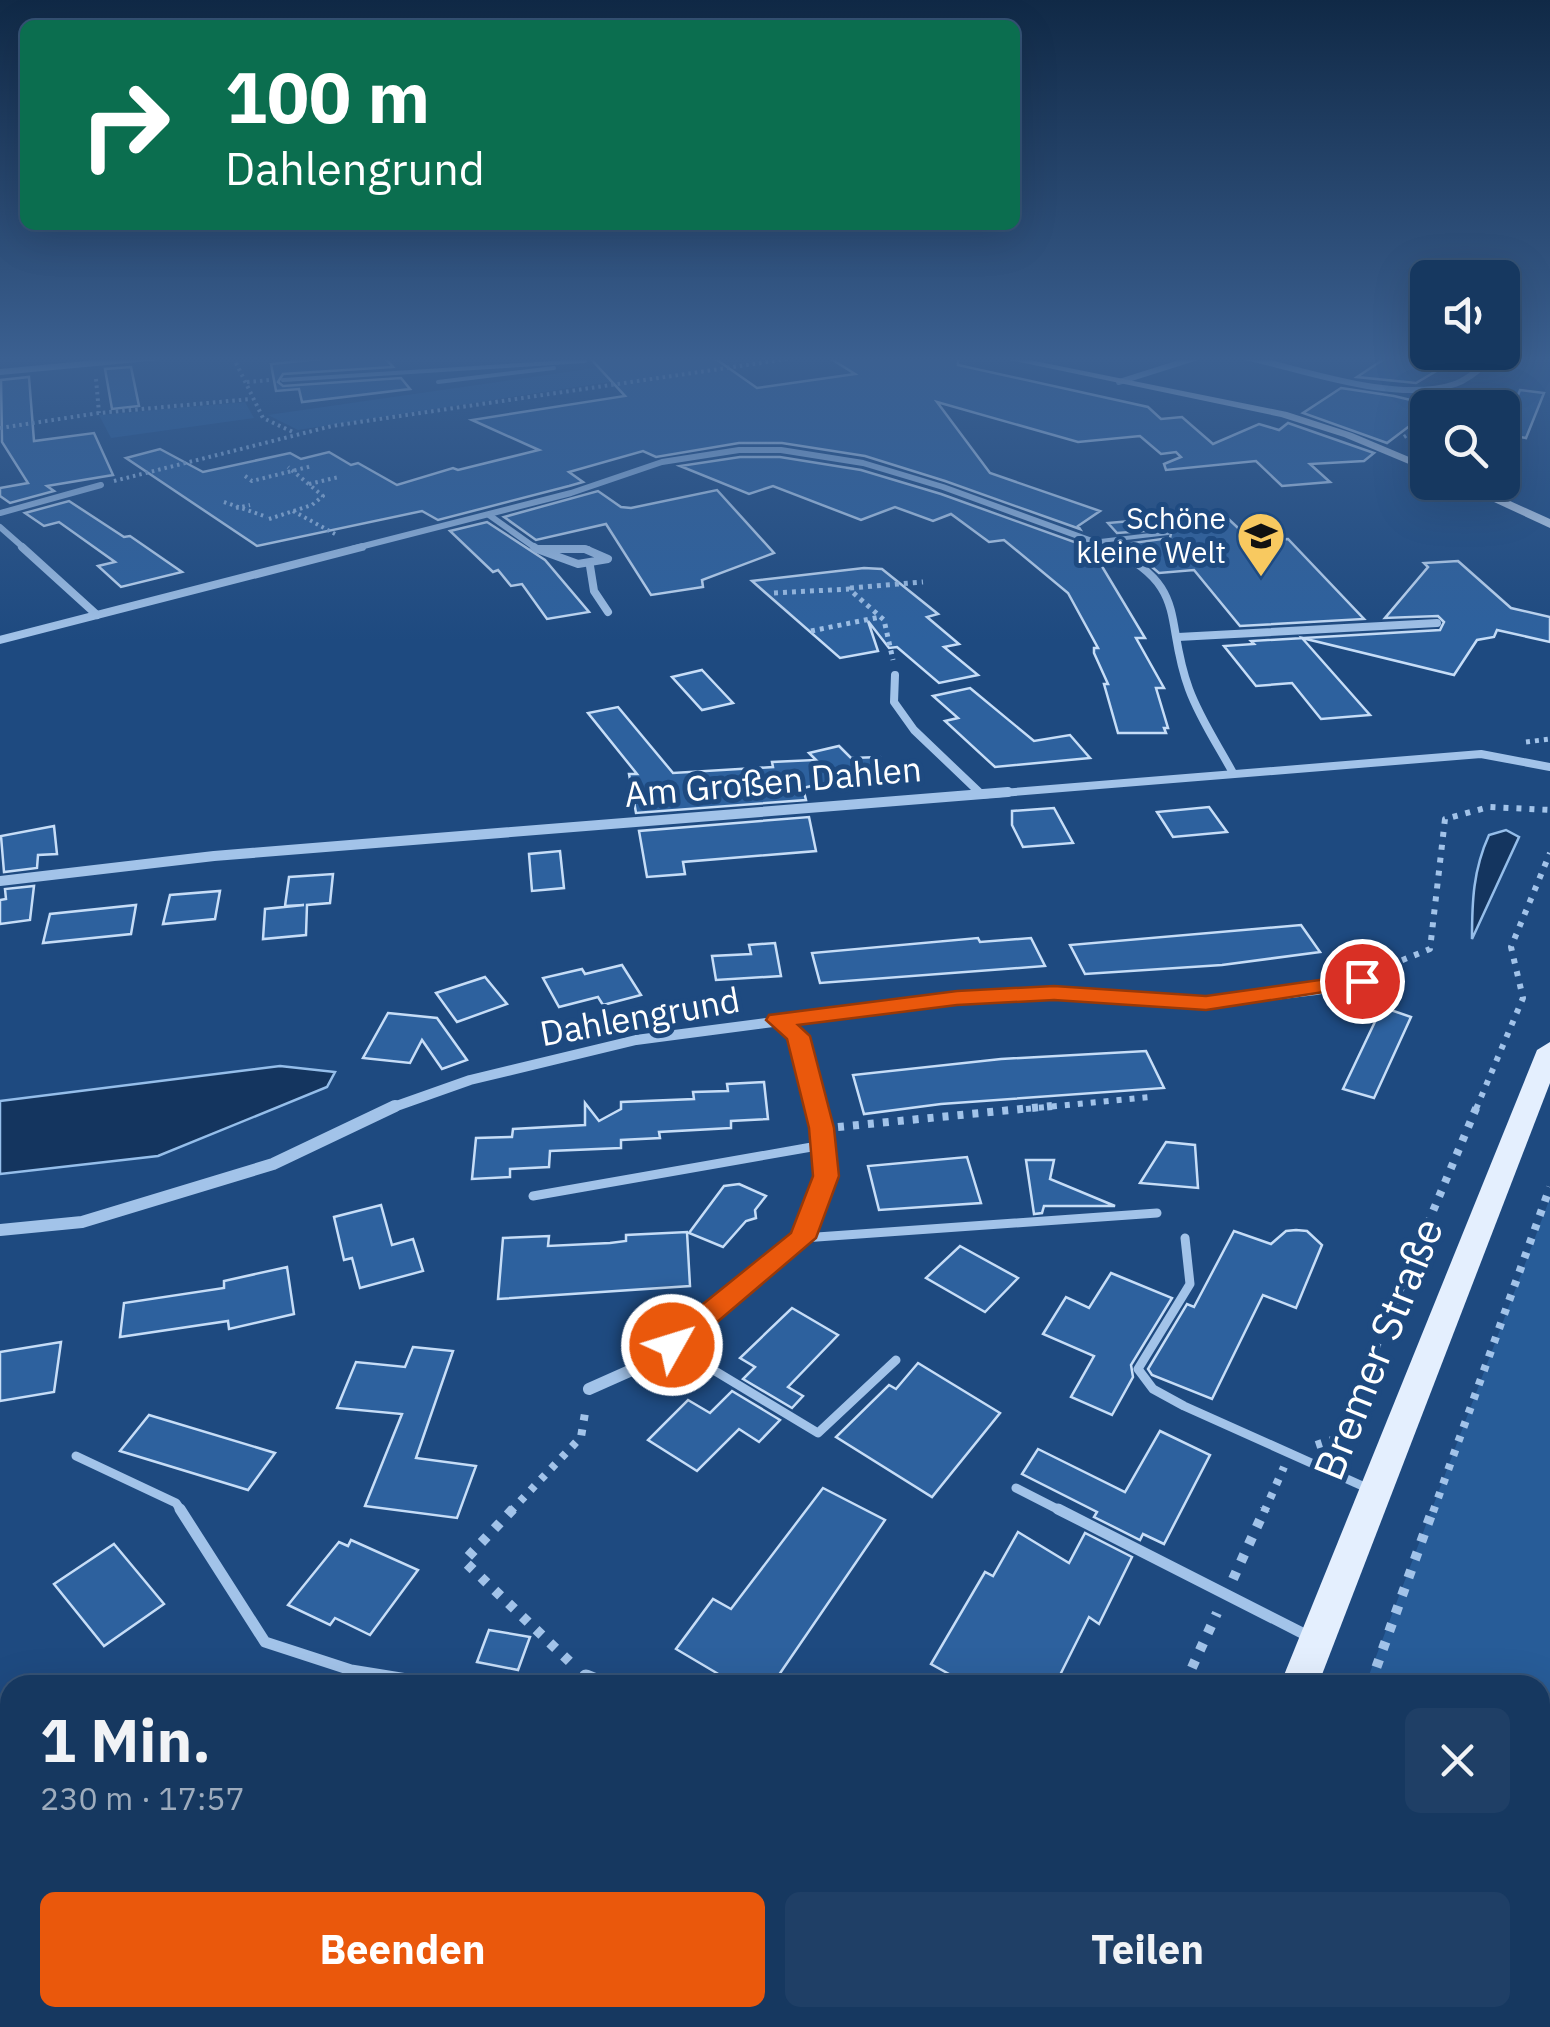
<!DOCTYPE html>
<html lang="de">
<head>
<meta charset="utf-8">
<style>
  :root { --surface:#163860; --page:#1f3f66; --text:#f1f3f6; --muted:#9eacbd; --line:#355275; --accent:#ea580c }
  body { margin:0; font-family:"IBM Plex Sans",sans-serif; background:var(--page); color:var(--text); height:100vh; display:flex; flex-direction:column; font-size:38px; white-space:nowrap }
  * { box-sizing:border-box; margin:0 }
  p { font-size:32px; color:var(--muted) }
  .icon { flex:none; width:55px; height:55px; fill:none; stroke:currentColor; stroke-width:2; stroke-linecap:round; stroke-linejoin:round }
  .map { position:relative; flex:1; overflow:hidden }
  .details { position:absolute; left:0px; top:1675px; width:1550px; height:352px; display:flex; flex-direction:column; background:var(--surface); border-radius:30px 30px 0 0; box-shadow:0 10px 40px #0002,0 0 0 2px var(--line) }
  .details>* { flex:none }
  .guide { position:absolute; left:20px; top:20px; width:1000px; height:210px; border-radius:15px; box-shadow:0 10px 40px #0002,0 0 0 2px var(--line); background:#0b6e4f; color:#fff; overflow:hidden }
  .buttons { position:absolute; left:1410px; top:260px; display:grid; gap:20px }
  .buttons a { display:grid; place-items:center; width:110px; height:110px; border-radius:15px; background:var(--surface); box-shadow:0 10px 40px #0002,0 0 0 2px var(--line); font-size:50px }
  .pin { position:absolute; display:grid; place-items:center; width:85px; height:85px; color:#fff; margin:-42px; border:5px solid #fff; border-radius:50%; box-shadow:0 2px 10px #0007 }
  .me { position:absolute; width:110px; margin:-55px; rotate:51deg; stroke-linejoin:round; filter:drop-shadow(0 0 8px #0008) }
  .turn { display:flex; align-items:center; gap:35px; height:210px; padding:0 40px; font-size:45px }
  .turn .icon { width:130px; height:130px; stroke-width:2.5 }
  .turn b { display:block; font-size:70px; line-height:85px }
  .round { display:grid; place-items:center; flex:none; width:105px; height:105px; border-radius:15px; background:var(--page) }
  .head { display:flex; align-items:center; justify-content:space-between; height:170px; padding:0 40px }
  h1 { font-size:60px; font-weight:700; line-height:75px }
  .action { display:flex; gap:20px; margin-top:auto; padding:20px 40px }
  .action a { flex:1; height:115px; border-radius:15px; background:var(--accent); color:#fff; font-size:40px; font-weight:700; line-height:115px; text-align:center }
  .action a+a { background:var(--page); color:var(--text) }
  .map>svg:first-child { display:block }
</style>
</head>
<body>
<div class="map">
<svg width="1550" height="2027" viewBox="0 0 1550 2027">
  <rect width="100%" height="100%" fill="#1e4a80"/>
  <!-- green -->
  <g fill="#275c98">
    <path d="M 609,366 L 622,380 L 298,430 L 268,415 Z"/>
    <path d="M 245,402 L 254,418 L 111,438 L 99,415 Z"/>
    <path d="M 1550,1198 L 1550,1777 L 1540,1771 L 1540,1685 L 1388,1685 L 1369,1675 Z"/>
  </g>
  <!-- water -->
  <g fill="#14355f" stroke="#95beea" stroke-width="2.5">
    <path d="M 1506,830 L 1519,837 L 1472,939 C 1472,902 1473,870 1489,835 Z"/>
    <path d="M 280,1066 L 335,1072 L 327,1087 L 158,1156 L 0,1174 L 0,1101 Z"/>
  </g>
  <!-- building -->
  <g fill="#2d619e" stroke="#c6ddf7" stroke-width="2.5">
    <path d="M 340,357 L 384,357 L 393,367 L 283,374 L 278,382 L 283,386 L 401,378 L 410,389 L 302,402 L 299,389 L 276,391 L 271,364 Z"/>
    <path d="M 589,357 L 713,357 L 757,388 L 855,374 L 828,357 L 958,357 L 958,365 L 1148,407 L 1161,419 L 1182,417 L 1213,444 L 1259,424 L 1279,430 L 1288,423 L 1374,453 L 1364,461 L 1310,464 L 1330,482 L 1282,486 L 1256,461 L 1166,470 L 1164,464 L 1181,457 L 1176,452 L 1161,454 L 1140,436 L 1078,442 L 937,402 L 990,473 L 1100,511 L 1078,526 L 1080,529 L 945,481 L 865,456 L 782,443 L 739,443 L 656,457 L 643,451 L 569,472 L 583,482 L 569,486 L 438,520 L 422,511 L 257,546 L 126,458 L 160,449 L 203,472 L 290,453 L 301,459 L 329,452 L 351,465 L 358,463 L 397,485 L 453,468 L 458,470 L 539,450 L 472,420 L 625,396 Z"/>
    <path d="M 1387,357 L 1460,357 L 1416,383 L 1357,377 Z"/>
    <path d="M 131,367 L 139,406 L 112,409 L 105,369 Z"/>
    <path d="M 29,377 L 34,441 L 94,433 L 113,475 L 47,486 L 54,491 L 10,503 L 0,496 L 0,488 L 28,483 L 2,442 L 1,380 Z"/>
    <path d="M 1341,388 L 1394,396 L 1436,406 L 1428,408 L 1428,412 L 1387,443 L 1303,413 Z"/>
    <path d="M 1520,390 L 1544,393 L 1526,438 L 1502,434 Z"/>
    <path d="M 740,457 L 780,457 L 861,470 L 941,494 L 1091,548 L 1145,638 L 1136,638 L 1164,688 L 1156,688 L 1168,728 L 1164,728 L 1166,733 L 1118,733 L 1104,684 L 1108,684 L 1094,653 L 1094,648 L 1098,648 L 1068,593 L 1004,540 L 989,542 L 951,514 L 933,521 L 895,507 L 861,520 L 773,486 L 749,494 L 680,466 Z"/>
    <path d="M 717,490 L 774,553 L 702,580 L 703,587 L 651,595 L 606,524 L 536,540 L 504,517 L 598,491 L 621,507 L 631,508 Z"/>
    <path d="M 69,501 L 124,537 L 130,536 L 182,572 L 121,587 L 98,566 L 115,562 L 59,522 L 44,526 L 25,513 Z"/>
    <path d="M 1222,513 L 1252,541 L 1288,539 L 1364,619 L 1240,626 L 1194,570 L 1159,573 L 1125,544 L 1170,538 L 1172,529 L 1117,533 L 1108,523 Z"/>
    <path d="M 487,522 L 545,560 L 589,612 L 547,619 L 522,584 L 511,586 L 498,570 L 493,572 L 450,531 Z"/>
    <path d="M 1458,561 L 1511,608 L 1550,617 L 1550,642 L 1497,630 L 1494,637 L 1477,640 L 1454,675 L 1302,638 L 1370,715 L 1321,719 L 1292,683 L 1256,686 L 1224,646 L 1254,644 L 1251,641 L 1440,630 L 1444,622 L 1438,616 L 1385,618 L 1428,567 L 1424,563 Z"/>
    <path d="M 864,568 L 882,569 L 938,614 L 927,617 L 959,644 L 944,647 L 978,675 L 939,683 L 897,647 L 889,648 L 868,621 L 878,651 L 840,658 L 752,581 Z"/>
    <path d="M 702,670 L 733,703 L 702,710 L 672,677 Z"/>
    <path d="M 970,688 L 1034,741 L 1070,735 L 1090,758 L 995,767 L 945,721 L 958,718 L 933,696 Z"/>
    <path d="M 618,707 L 673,773 L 773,767 L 772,762 L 816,760 L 809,753 L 839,746 L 851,758 L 880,757 L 882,770 L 803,788 L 806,800 L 636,813 L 629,774 L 637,774 L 588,713 Z"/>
    <path d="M 1209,807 L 1227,832 L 1173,837 L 1157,812 Z"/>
    <path d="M 1054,808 L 1073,843 L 1023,847 L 1012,825 L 1012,811 Z"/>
    <path d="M 809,817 L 816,851 L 683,862 L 685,874 L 647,877 L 639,831 Z"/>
    <path d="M 54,826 L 57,854 L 38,855 L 37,868 L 4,872 L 1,836 Z"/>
    <path d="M 560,851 L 564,888 L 532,891 L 529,854 Z"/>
    <path d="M 333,874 L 330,903 L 307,905 L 306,935 L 263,939 L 265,909 L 304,905 L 285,906 L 289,877 Z"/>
    <path d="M 34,886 L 30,920 L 0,924 L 0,900 L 6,899 L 5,889 Z"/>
    <path d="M 220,891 L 215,919 L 163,924 L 170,895 Z"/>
    <path d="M 136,905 L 131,934 L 43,943 L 50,914 Z"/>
    <path d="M 1301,925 L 1320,952 L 1222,965 L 1085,974 L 1070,945 Z"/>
    <path d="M 978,938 L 980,942 L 1031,938 L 1045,966 L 820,983 L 812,953 Z"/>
    <path d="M 775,943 L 781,976 L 716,980 L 712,956 L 751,954 L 749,945 Z"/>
    <path d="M 622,965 L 641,995 L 603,1005 L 598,997 L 559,1007 L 543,978 L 582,969 L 585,974 Z"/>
    <path d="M 485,977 L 507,1004 L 457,1022 L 436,993 Z"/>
    <path d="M 1382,1007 L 1411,1017 L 1374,1098 L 1343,1089 Z"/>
    <path d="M 388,1013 L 437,1018 L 467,1060 L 442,1069 L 422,1040 L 410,1063 L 363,1058 Z"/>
    <path d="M 1146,1051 L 1164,1088 L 941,1104 L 864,1114 L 853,1075 L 1001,1059 Z"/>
    <path d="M 764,1082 L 768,1119 L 731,1121 L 731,1128 L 659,1132 L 660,1138 L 621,1140 L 621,1148 L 550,1151 L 549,1167 L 510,1169 L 510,1177 L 472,1179 L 476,1138 L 512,1137 L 513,1129 L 585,1125 L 585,1103 L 599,1121 L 621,1109 L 621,1102 L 694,1099 L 693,1092 L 728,1091 L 727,1084 Z"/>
    <path d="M 1166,1142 L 1195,1145 L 1198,1188 L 1140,1183 Z"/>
    <path d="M 967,1157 L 981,1203 L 879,1210 L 868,1166 Z"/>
    <path d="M 1026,1160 L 1054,1160 L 1050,1179 L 1115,1206 L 1044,1206 L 1042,1213 L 1034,1214 Z"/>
    <path d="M 739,1184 L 766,1196 L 755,1210 L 756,1218 L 746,1221 L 723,1247 L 689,1233 L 724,1186 Z"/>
    <path d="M 381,1205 L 392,1245 L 413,1239 L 423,1271 L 360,1288 L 352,1258 L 344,1260 L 334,1217 Z"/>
    <path d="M 1296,1230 L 1307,1231 L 1322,1245 L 1296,1308 L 1263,1295 L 1212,1399 L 1152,1375 L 1148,1369 L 1187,1304 L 1194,1307 L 1234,1231 L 1271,1244 L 1286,1231 Z"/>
    <path d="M 687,1232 L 690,1286 L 498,1299 L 503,1238 L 549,1236 L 548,1246 L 610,1243 L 626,1241 L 626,1235 Z"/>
    <path d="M 960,1246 L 1018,1278 L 985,1312 L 926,1278 Z"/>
    <path d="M 287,1267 L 294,1314 L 229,1329 L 228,1321 L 120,1337 L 124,1303 L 224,1288 L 224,1281 Z"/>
    <path d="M 1111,1273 L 1172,1298 L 1131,1365 L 1133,1377 L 1112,1415 L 1071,1397 L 1094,1356 L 1043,1334 L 1066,1297 L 1089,1308 Z"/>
    <path d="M 792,1308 L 838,1335 L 788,1387 L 803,1396 L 792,1408 L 743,1379 L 755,1367 L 740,1358 Z"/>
    <path d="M 61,1342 L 54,1392 L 0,1401 L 0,1352 Z"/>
    <path d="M 413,1347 L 453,1351 L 416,1458 L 476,1466 L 457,1518 L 365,1506 L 402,1414 L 337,1408 L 356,1362 L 405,1367 Z"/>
    <path d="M 918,1363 L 1000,1413 L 932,1497 L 836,1437 L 889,1385 L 896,1389 Z"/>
    <path d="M 732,1391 L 780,1420 L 759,1442 L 739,1429 L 697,1471 L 648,1440 L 688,1400 L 710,1413 Z"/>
    <path d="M 149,1415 L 275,1453 L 248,1490 L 120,1451 Z"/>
    <path d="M 1160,1431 L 1210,1455 L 1164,1544 L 1143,1534 L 1140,1540 L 1094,1517 L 1097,1512 L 1022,1474 L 1038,1449 L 1125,1492 Z"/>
    <path d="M 823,1488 L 885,1520 L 772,1685 L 737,1685 L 676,1649 L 713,1599 L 731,1609 Z"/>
    <path d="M 1018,1532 L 1069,1563 L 1085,1533 L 1132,1557 L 1099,1624 L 1089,1617 L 1055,1685 L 969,1685 L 931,1664 L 985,1572 L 993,1576 Z"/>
    <path d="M 351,1540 L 418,1570 L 370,1635 L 335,1618 L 330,1625 L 288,1605 L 339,1542 L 348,1546 Z"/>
    <path d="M 114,1544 L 164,1604 L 104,1646 L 54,1584 Z"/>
    <path d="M 489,1630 L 530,1637 L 518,1670 L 477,1662 Z"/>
  </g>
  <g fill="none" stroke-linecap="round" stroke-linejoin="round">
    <!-- path-far4 -->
    <g stroke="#a2c3e9" stroke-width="4" stroke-dasharray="2.5 4" stroke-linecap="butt">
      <path d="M 233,357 L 263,418 L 295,433"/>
      <path d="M 96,379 L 99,413"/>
      <path d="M 247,382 L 270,380"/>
      <path d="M 0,428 L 99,413 L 251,399"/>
      <path d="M 1404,437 L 1428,422"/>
      <path d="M 245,476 L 252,481 L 312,466"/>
      <path d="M 114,481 L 332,426 L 801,357"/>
      <path d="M 309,484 L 339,477"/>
      <path d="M 224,502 L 267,517"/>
      <path d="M 236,508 L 250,505"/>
      <path d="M 293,511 L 335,534"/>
      <path d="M 269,519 L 312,505 L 323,496 L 288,467"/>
    </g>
    <!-- path-far3 -->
    <g stroke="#a2c3e9" stroke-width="5" stroke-dasharray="4 5" stroke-linecap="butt">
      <path d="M 850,588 L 923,582"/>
      <path d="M 774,593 L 849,589 L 884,620 L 893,660"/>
      <path d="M 811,631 L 880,617"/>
      <path d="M 1526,742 L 1550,739"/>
    </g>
    <!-- path-far2 -->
    <g stroke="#a2c3e9" stroke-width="6" stroke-dasharray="5 8" stroke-linecap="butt">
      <path d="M 1390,965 L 1430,949 L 1445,819 L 1489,807 L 1550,810"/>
      <path d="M 1026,1109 L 1150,1097"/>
      <path d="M 1476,1109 L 1523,998 L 1511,947 L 1550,853"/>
    </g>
    <!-- path-far1 -->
    <g stroke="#a2c3e9" stroke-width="8" stroke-dasharray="6 9" stroke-linecap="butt">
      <path d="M 838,1127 L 1052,1106"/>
      <path d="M 1316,1445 L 1338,1438 L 1477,1106"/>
      <path d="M 510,1512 L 581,1437 L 586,1407"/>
      <path d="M 1264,1512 L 1284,1467"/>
      <path d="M 1433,1512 L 1550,1187"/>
    </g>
    <!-- path -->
    <g stroke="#a2c3e9" stroke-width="10" stroke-dasharray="8 11" stroke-linecap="butt">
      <path d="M 513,1509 L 464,1561 L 570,1662"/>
      <path d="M 1233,1579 L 1265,1509"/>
      <path d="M 1184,1685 L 1217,1613"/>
      <path d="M 1370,1685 L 1433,1509"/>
      <path d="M 1014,2027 L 1019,2018"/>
      <path d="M 1221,2027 L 1225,2018"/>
    </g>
    <!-- lane-far2 -->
    <g stroke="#a2c3e9" stroke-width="4">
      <path d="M 283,380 L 585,361"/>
      <path d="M 438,382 L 554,368"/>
      <path d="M 1092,542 L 1168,533"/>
    </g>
    <!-- lane-far1 -->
    <g stroke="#a2c3e9" stroke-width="9">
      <path d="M 533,1196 L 823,1145"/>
      <path d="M 803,1238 L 1157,1213"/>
      <path d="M 1185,1238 L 1190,1284 L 1138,1369 L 1153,1389 L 1184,1406 L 1367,1488"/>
      <path d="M 672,1345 L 818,1433 L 896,1360"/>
      <path d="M 76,1456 L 176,1503 L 182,1512"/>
      <path d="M 1016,1488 L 1063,1512"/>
    </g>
    <!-- lane -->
    <g stroke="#a2c3e9" stroke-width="11">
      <path d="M 180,1509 L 265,1642 L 351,1670 L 444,1685"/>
      <path d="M 1058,1509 L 1308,1636"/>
      <path d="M 565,1685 L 586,1677"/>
    </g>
    <!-- street-far4 -->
    <g stroke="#a2c3e9" stroke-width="6">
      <path d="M 1246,357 C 1304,370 1397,404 1455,384 C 1470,379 1482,366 1494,357"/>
      <path d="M 0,372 L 159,357"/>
      <path d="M 1119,382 L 1198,357"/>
      <path d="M 0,513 L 101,485"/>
      <path d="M 489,515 L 537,549"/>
      <path d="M 0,527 L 25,549"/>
      <path d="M 352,549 L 571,493 L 662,462 L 739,450 L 781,450 L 863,463 L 943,487 L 1114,549"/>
      <path d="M 537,549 L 588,549"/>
    </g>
    <!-- street-far3 -->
    <g stroke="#a2c3e9" stroke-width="8">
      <path d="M 22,547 L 97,615"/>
      <path d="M 534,547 L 537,549"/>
      <path d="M 1108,547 C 1191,587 1163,619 1189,689 C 1200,719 1218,745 1233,773"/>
      <path d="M 537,549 L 585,549 L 608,559 L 578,564 Z"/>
      <path d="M 590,566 L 594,591 L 608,612"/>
      <path d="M 1178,637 L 1437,623"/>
      <path d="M 0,640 L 362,547"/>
      <path d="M 895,675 L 894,702 L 914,730 L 979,792"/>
      <path d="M 977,795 L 1481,754 L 1550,767"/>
    </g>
    <!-- street-far2 -->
    <g stroke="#a2c3e9" stroke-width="10">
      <path d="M 0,881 L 214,856 L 1008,792"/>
      <path d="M 777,1021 L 798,1036 L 817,1109"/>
      <path d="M 388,1109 L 470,1080 L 636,1040 L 957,998 L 1054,993 L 1206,1003 L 1316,990 L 1362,981 L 1375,971"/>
    </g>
    <!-- street-far1 -->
    <g stroke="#a2c3e9" stroke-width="12">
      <path d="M 0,1230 L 82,1222 L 273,1164 L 395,1106"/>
      <path d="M 589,1389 L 652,1361 L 803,1238 L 826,1177 L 816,1106"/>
    </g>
    <!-- street -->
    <path stroke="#a2c3e9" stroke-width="15" d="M 586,1677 L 606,1685"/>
    <!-- secondary -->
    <g fill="#cde0f7" fill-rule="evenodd">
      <path d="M 996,357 L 1015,357 L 1287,412 L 1352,433 L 1428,465 L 1428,472 L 1344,437 L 1281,417 Z"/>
      <path d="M 1451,482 L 1468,482 L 1550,519 L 1550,528 Z"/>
    </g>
    <!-- primary -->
    <g fill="#e4effe" fill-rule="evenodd">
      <path d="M 1550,1042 L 1550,1083 L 1318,1685 L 1280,1685 L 1537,1050 Z"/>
      <path d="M 1120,2018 L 1165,2018 L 1161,2027 L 1116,2027 Z"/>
    </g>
  </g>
  <!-- sky -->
  <linearGradient id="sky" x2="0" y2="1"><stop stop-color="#102946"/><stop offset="0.56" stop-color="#3b6091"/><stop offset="1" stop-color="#3b6091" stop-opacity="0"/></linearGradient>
  <rect width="1550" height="641" fill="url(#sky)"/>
  <!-- route -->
  <path fill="#ea580c" stroke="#983908" stroke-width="2.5" d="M 1362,974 L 1369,976 L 1373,981 L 1369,985 L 1206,1010 L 1054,1000 L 957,1005 L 798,1025 L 810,1036 L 834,1128 L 839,1176 L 816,1238 L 682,1352 L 672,1356 L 662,1352 L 658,1345 L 662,1337 L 791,1233 L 813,1176 L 809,1128 L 787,1039 L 766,1020 L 769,1015 L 957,991 L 1054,986 L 1206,996 Z"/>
  <!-- icons -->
  <defs>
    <g id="school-pin" transform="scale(2.5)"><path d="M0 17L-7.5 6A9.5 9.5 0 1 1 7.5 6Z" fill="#f8c960" stroke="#1e4a80"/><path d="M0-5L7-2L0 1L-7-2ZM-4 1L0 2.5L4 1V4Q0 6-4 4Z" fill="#111"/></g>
  </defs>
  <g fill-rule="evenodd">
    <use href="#school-pin" x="1261" y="536"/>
  </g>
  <g text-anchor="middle" stroke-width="10" stroke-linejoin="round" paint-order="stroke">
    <!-- far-poi labels -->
    <g font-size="30" fill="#fff" stroke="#1e4a80" text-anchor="end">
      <text x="1226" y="529">Schöne<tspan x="1226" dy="34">kleine Welt</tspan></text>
    </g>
    <!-- street labels -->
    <g font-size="35" fill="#fff" stroke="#1e4a80">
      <text transform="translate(773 782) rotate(-5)" y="12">Am Großen Dahlen</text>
      <text transform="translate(640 1017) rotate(-10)" y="12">Dahlengrund</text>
    </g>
    <!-- near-street labels -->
    <g font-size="42" fill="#fff" stroke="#1e4a80">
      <text transform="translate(1378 1349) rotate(-68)" y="15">Bremer Straße</text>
    </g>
  </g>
</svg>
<div class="buttons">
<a><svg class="icon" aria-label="sound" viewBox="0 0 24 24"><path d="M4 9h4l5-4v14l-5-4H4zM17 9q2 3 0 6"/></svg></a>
<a><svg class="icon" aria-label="search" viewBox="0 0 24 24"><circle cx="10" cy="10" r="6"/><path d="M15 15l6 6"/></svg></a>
</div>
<div class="pin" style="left:1362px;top:981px;background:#d93025"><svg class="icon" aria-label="arrive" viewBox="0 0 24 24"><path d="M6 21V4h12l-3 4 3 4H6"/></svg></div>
<svg class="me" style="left:672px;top:1345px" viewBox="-20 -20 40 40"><circle r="17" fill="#ea580c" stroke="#fff" stroke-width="3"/><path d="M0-11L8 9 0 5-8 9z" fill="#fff"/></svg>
<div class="guide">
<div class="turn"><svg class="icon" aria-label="right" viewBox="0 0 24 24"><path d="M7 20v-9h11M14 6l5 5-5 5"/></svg><div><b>100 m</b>Dahlengrund</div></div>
</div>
<section class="details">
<div class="head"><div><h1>1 Min.</h1><p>230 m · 17:57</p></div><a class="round"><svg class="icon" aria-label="close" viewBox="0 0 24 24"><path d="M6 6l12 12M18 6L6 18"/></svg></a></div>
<div class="action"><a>Beenden</a><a>Teilen</a></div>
</section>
</div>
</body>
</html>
